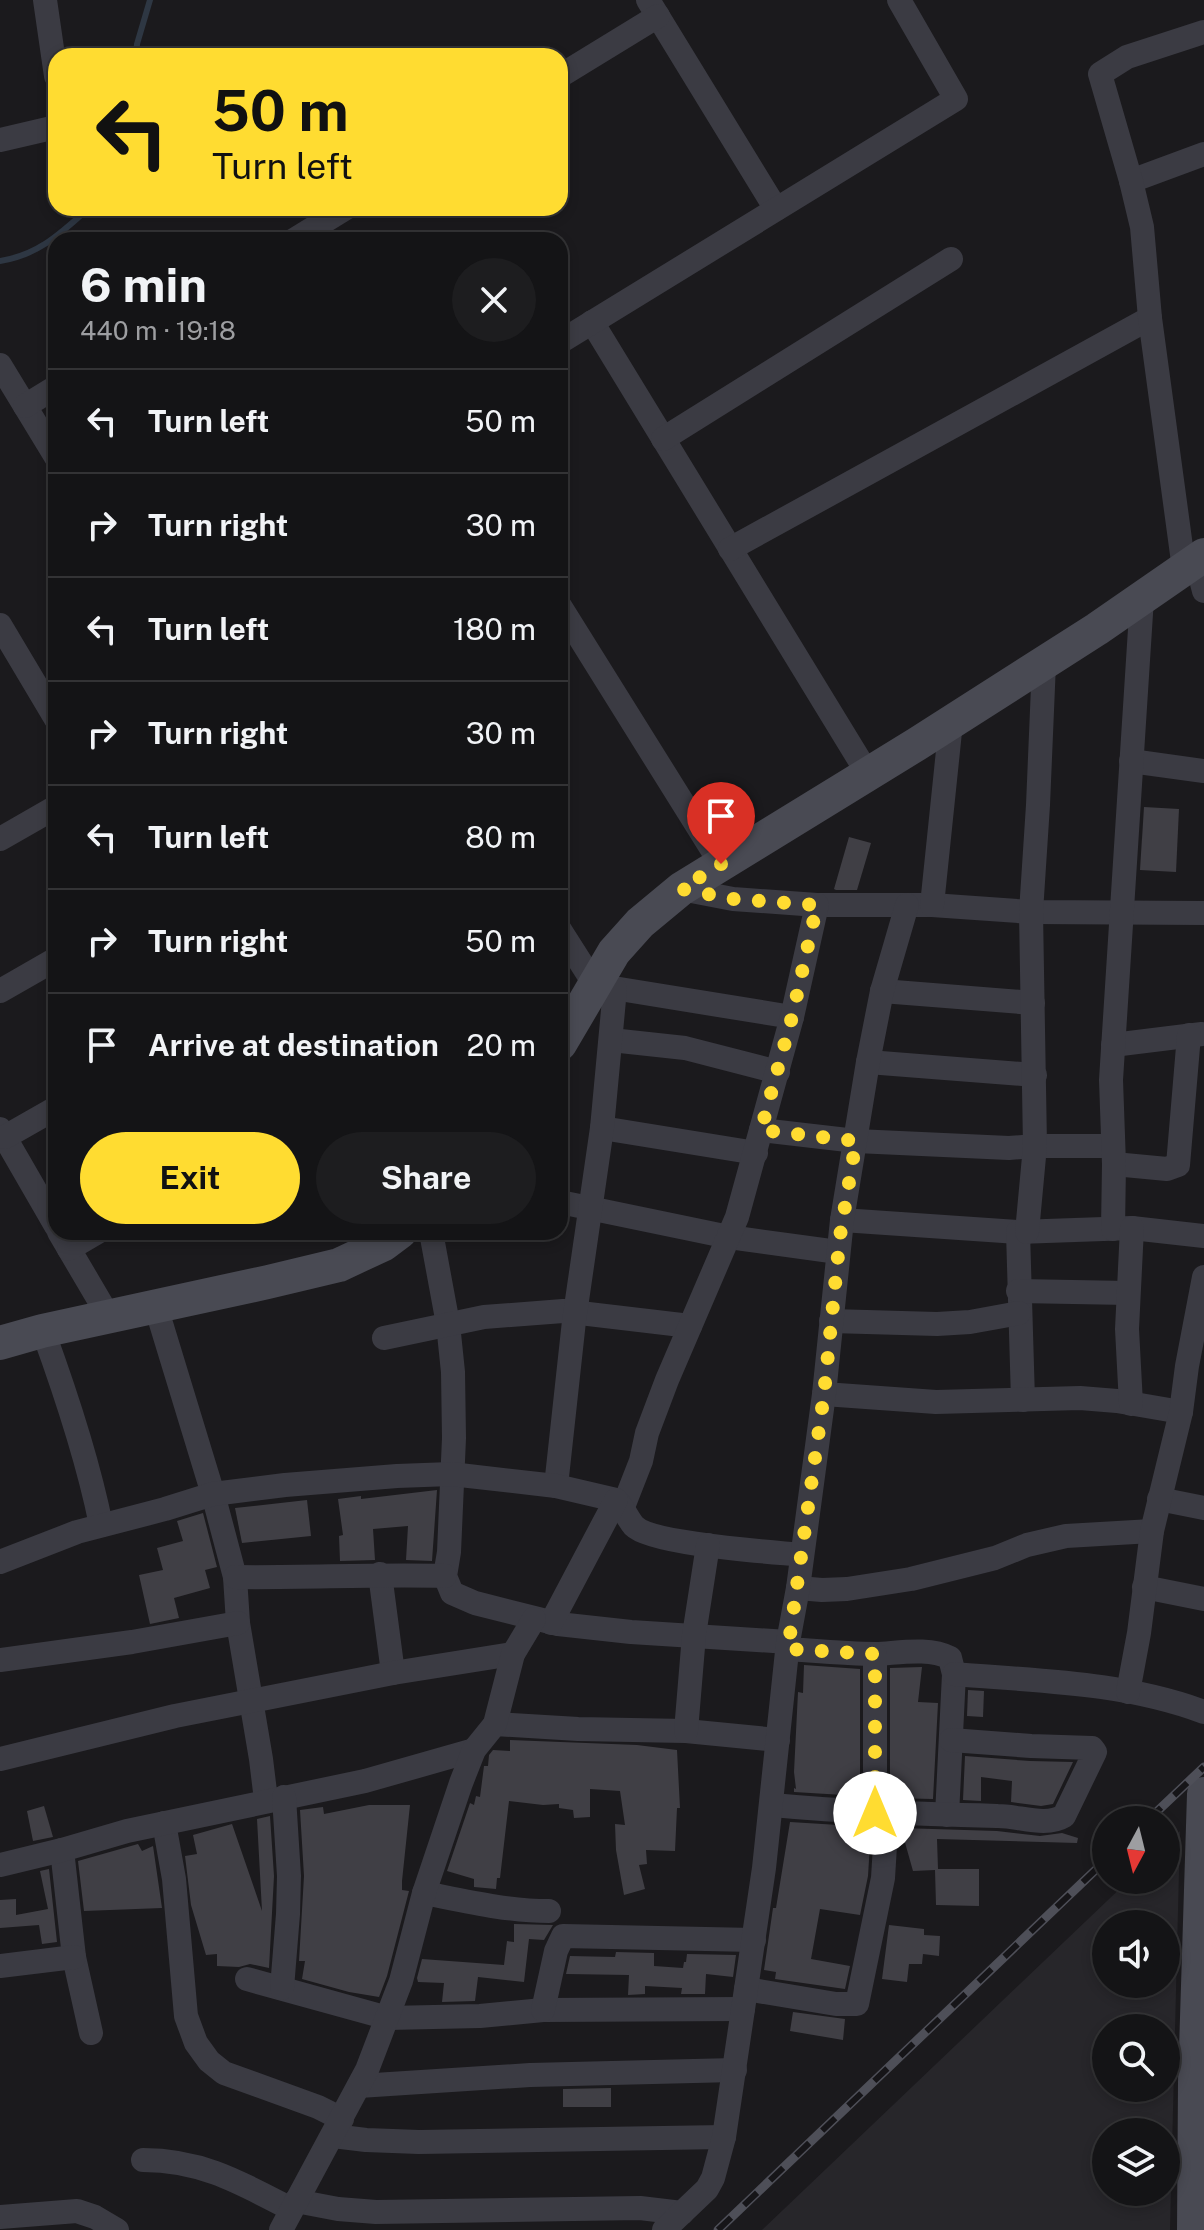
<!DOCTYPE html>
<html lang="en">
<head>
<meta charset="utf-8">
<style>
  :root { --surface:#141416; --page:#1d1d1f; --text:#f1f3f6; --muted:#9d9ea1; --line:#333335; --accent:#ffdc31 }
  body { margin:0; font-family:"Public Sans",sans-serif; background:var(--page); color:var(--text); height:100vh; display:flex; flex-direction:column; font-size:30px; white-space:nowrap }
  * { box-sizing:border-box; margin:0 }
  p { font-size:26px; color:var(--muted) }
  .icon { flex:none; width:44px; height:44px; fill:none; stroke:currentColor; stroke-width:2; stroke-linecap:round; stroke-linejoin:round }
  .map { position:relative; flex:1; overflow:hidden }
  .panel { position:absolute; left:48px; top:232px; width:520px; height:1008px; display:flex; flex-direction:column; background:var(--surface); border-radius:24px; box-shadow:0 4px 12px #0003,0 0 0 2px var(--line) }
  .panel>* { flex:none }
  .hud { position:absolute; left:48px; top:48px; width:520px; height:168px; border-radius:24px; box-shadow:0 4px 12px #0003,0 0 0 2px var(--line); background:#ffdc31; color:#111; overflow:hidden }
  .needle { width:52px; rotate:187deg }
  .controls { position:absolute; left:1092px; top:1806px; display:grid; gap:16px }
  .controls a { display:grid; place-items:center; width:88px; height:88px; border-radius:50%; background:var(--surface); box-shadow:0 4px 12px #0003,0 0 0 2px var(--line); font-size:40px }
  .pin { position:absolute; display:grid; place-items:center; width:68px; height:68px; color:#fff; margin:-82px -34px; border-radius:50% 50% 50% 0; rotate:-45deg; box-shadow:0 0 8px #0007 }
  .pin .icon { rotate:45deg }
  .me { position:absolute; width:88px; margin:-44px; rotate:0deg; stroke-linejoin:round; filter:drop-shadow(0 0 6px #0008) }
  .turn { display:flex; align-items:center; gap:28px; height:168px; padding:0 32px; font-size:36px }
  .turn .icon { width:104px; height:104px; stroke-width:2.5 }
  .turn b { display:block; font-size:56px; line-height:68px }
  .round { display:grid; place-items:center; flex:none; width:84px; height:84px; border-radius:42px; background:var(--page) }
  .headline { display:flex; align-items:center; justify-content:space-between; height:136px; padding:0 32px }
  h1 { font-size:48px; font-weight:700; line-height:60px }
  .button { display:flex; gap:16px; margin-top:auto; padding:16px 32px }
  .button a { flex:1; height:92px; border-radius:48px; background:var(--accent); color:#111; font-size:32px; font-weight:700; line-height:92px; text-align:center }
  .button a+a { background:var(--page); color:var(--text) }
  ul { padding:0; list-style:none }
  li { display:flex; align-items:center; gap:24px; height:104px; padding:0 32px; border-top:2px solid var(--line) }
  li div { flex:1 }
  li b { display:block; font-size:30px }
  li em { font-style:normal }
  .map>svg:first-child { display:block }
</style>
</head>
<body>
<div class="map">
<svg width="1204" height="2230" viewBox="0 0 1204 2230">
  <rect width="100%" height="100%" fill="#1b1a1d"/>
  <!-- built -->
  <path fill="#27262a" fill-rule="evenodd" d="M 1180,1831 L 1170,2230 L 762,2230 L 1129,1880 L 1166,1880 L 1166,1845 ZM 1106,1924 L 1166,1924 L 1166,1984 L 1106,1984 ZM 1106,2028 L 1166,2028 L 1166,2088 L 1106,2088 ZM 1106,2132 L 1166,2132 L 1166,2192 L 1106,2192 Z"/>
  <g fill="none" stroke-linecap="round" stroke-linejoin="round">
    <!-- stream -->
    <g stroke="#2e3743" stroke-width="6">
      <path d="M 136,56 L 137,44 L 150,0"/>
      <path d="M 0,261 C 39,255 61,233 89,208"/>
    </g>
  </g>
  <!-- building -->
  <g fill="#403f45">
    <path d="M 1144,807 L 1179,809 L 1176,872 L 1140,870 Z"/>
    <path d="M 849,837 L 871,843 L 857,890 L 836,890 L 834,889 Z"/>
    <path d="M 437,1490 L 432,1561 L 406,1560 L 408,1526 L 373,1529 L 375,1560 L 340,1561 L 339,1536 L 343,1535 L 338,1499 L 361,1496 L 361,1499 Z"/>
    <path d="M 307,1500 L 311,1536 L 242,1543 L 235,1508 Z"/>
    <path d="M 203,1513 L 217,1567 L 205,1570 L 210,1588 L 174,1598 L 179,1618 L 150,1624 L 139,1575 L 163,1570 L 157,1548 L 183,1541 L 177,1521 Z"/>
    <path d="M 804,1665 L 860,1669 L 860,1796 L 794,1792 L 794,1788 L 796,1789 L 794,1772 L 798,1692 L 803,1693 Z"/>
    <path d="M 922,1667 L 918,1702 L 938,1703 L 933,1799 L 890,1798 L 890,1668 Z"/>
    <path d="M 968,1690 L 984,1691 L 983,1717 L 967,1716 Z"/>
    <path d="M 510,1740 L 637,1745 L 677,1750 L 680,1808 L 677,1808 L 675,1851 L 646,1850 L 647,1864 L 639,1865 L 645,1889 L 624,1895 L 616,1850 L 615,1824 L 625,1825 L 620,1791 L 590,1789 L 590,1817 L 574,1818 L 573,1810 L 559,1808 L 559,1804 L 543,1805 L 509,1801 L 500,1878 L 497,1878 L 496,1889 L 474,1887 L 474,1879 L 447,1871 L 470,1803 L 474,1805 L 476,1796 L 480,1797 L 484,1766 L 488,1766 L 489,1755 L 493,1750 L 510,1751 Z"/>
    <path d="M 965,1756 L 1030,1761 L 1073,1762 L 1053,1804 L 1041,1806 L 1011,1802 L 1012,1781 L 981,1777 L 981,1801 L 963,1800 Z"/>
    <path d="M 369,1805 L 410,1805 L 402,1881 L 402,1890 L 409,1891 L 387,1976 L 379,1997 L 349,1992 L 302,1979 L 305,1961 L 299,1961 L 304,1876 L 300,1810 L 323,1807 L 324,1814 Z"/>
    <path d="M 44,1806 L 53,1837 L 33,1841 L 27,1811 Z"/>
    <path d="M 270,1816 L 274,1876 L 269,1968 L 250,1964 L 239,1967 L 217,1966 L 217,1954 L 206,1955 L 191,1905 L 185,1856 L 197,1854 L 193,1835 L 232,1824 L 262,1911 L 257,1819 Z"/>
    <path d="M 790,1822 L 871,1827 L 868,1876 L 860,1915 L 820,1909 L 811,1959 L 850,1966 L 845,1989 L 775,1979 L 776,1972 L 764,1970 L 773,1908 L 776,1908 Z"/>
    <path d="M 901,1828 L 997,1831 L 1040,1836 L 1062,1833 L 1078,1838 L 1077,1843 L 937,1839 L 938,1869 L 979,1869 L 979,1906 L 936,1905 L 935,1870 L 913,1871 L 904,1839 L 900,1839 Z"/>
    <path d="M 138,1844 L 142,1851 L 153,1846 L 162,1908 L 84,1911 L 78,1861 Z"/>
    <path d="M 49,1869 L 57,1942 L 42,1944 L 39,1925 L 0,1928 L 0,1900 L 16,1899 L 16,1915 L 48,1909 L 40,1871 Z"/>
    <path d="M 514,1924 L 553,1925 L 544,1940 L 529,1939 L 524,1982 L 478,1977 L 475,2001 L 442,2002 L 444,1983 L 418,1982 L 417,1978 L 422,1959 L 504,1965 L 507,1941 L 514,1942 Z"/>
    <path d="M 889,1925 L 924,1929 L 924,1935 L 940,1936 L 939,1956 L 923,1954 L 922,1964 L 909,1964 L 907,1982 L 882,1979 Z"/>
    <path d="M 616,1952 L 654,1953 L 654,1966 L 683,1968 L 684,1962 L 686,1962 L 687,1954 L 736,1955 L 733,1977 L 706,1974 L 705,1994 L 681,1994 L 682,1988 L 645,1986 L 645,1994 L 628,1995 L 629,1975 L 566,1974 L 570,1956 L 615,1957 Z"/>
    <path d="M 793,2012 L 845,2019 L 843,2040 L 790,2031 Z"/>
    <path d="M 611,2088 L 611,2107 L 563,2107 L 563,2089 Z"/>
  </g>
  <g fill="none" stroke-linecap="round" stroke-linejoin="round">
    <!-- minor -->
    <g stroke="#3b3b43" stroke-width="24">
      <path d="M 45,0 L 56,76"/>
      <path d="M 648,0 L 776,209"/>
      <path d="M 560,76 L 658,16"/>
      <path d="M 0,140 L 56,127"/>
      <path d="M 1131,181 L 1204,154"/>
      <path d="M 294,240 L 346,208"/>
      <path d="M 592,322 L 868,774"/>
      <path d="M 560,342 L 956,99 L 899,0"/>
      <path d="M 0,365 L 56,457"/>
      <path d="M 25,406 L 56,387"/>
      <path d="M 663,439 L 951,259"/>
      <path d="M 730,549 L 1150,318"/>
      <path d="M 1196,560 L 1204,591"/>
      <path d="M 1184,569 L 1150,318 L 1142,227 L 1131,181 L 1100,74 L 1127,57 L 1204,32"/>
      <path d="M 560,606 L 721,864"/>
      <path d="M 0,625 L 56,719"/>
      <path d="M 1131,761 L 1204,771"/>
      <path d="M 0,839 L 56,807"/>
      <path d="M 681,889 L 733,899 L 817,905 L 932,905 L 1031,912 L 1204,913"/>
      <path d="M 932,905 L 951,722"/>
      <path d="M 560,930 L 595,985 L 792,1017"/>
      <path d="M 0,991 L 56,959"/>
      <path d="M 882,991 L 1033,1003"/>
      <path d="M 611,1040 L 685,1048 L 778,1072"/>
      <path d="M 1113,1045 L 1202,1034"/>
      <path d="M 868,1062 L 1035,1075"/>
      <path d="M 602,1128 L 756,1153"/>
      <path d="M 0,1129 L 56,1226"/>
      <path d="M 761,1130 L 856,1141 L 1009,1148 L 1035,1146 L 1113,1146"/>
      <path d="M 5,1137 L 56,1108"/>
      <path d="M 1114,1164 L 1167,1169 L 1178,1165 L 1189,1035"/>
      <path d="M 560,1202 L 729,1237 L 838,1252"/>
      <path d="M 842,1220 L 1018,1232 L 1132,1228 L 1204,1236"/>
      <path d="M 1113,1229 L 1114,1164 L 1111,1080 L 1142,598"/>
      <path d="M 59,1232 L 109,1317"/>
      <path d="M 431,1232 L 448,1324 L 453,1372 L 454,1438 L 449,1552 L 445,1576 L 452,1593 L 475,1603 L 558,1624 L 631,1632 L 788,1642"/>
      <path d="M 1018,1232 L 1023,1400"/>
      <path d="M 1027,1232 L 1035,1146 L 1031,912 L 1038,805 L 1044,663"/>
      <path d="M 69,1249 L 98,1232"/>
      <path d="M 1018,1291 L 1128,1293"/>
      <path d="M 156,1307 L 213,1494 L 235,1577 L 238,1623 L 261,1759 L 266,1800"/>
      <path d="M 831,1321 L 937,1324 L 970,1322 L 1019,1313"/>
      <path d="M 43,1331 C 66,1394 88,1460 101,1525"/>
      <path d="M 384,1338 L 484,1317 L 563,1311 L 690,1326"/>
      <path d="M 824,1394 L 936,1402 L 1080,1398 L 1117,1401 L 1181,1412"/>
      <path d="M 1131,1404 L 1127,1329 L 1132,1228"/>
      <path d="M 556,1486 L 574,1321 L 602,1128 L 615,989"/>
      <path d="M 1159,1499 L 1204,1508"/>
      <path d="M 623,1507 L 641,1461 L 647,1433 L 667,1380 L 737,1217 L 792,1017 L 817,905"/>
      <path d="M 0,1562 L 77,1532 L 165,1509 L 213,1494 L 285,1485 L 397,1476 L 451,1474 L 556,1486 L 616,1500 C 624,1508 627,1518 634,1526 C 651,1544 773,1552 802,1555"/>
      <path d="M 380,1574 L 393,1673"/>
      <path d="M 235,1577 C 305,1578 375,1574 445,1576"/>
      <path d="M 1144,1587 L 1204,1599"/>
      <path d="M 798,1588 L 822,1590 L 847,1589 L 911,1579 L 995,1558 L 1027,1545 L 1066,1536 L 1152,1531"/>
      <path d="M 551,1623 L 616,1500"/>
      <path d="M 788,1649 C 817,1651 847,1654 876,1654 C 899,1653 929,1647 950,1658 L 954,1674 L 947,1815"/>
      <path d="M 875,1654 L 875,1813"/>
      <path d="M 0,1660 L 132,1642 L 238,1623"/>
      <path d="M 954,1674 C 1038,1681 1124,1682 1204,1712"/>
      <path d="M 1128,1692 L 1139,1633 L 1152,1531 L 1181,1412 L 1187,1366 L 1204,1277"/>
      <path d="M 495,1724 L 578,1729 L 686,1731 L 778,1740"/>
      <path d="M 686,1731 L 694,1635 L 708,1545"/>
      <path d="M 0,1759 L 175,1716 L 393,1673 L 513,1654"/>
      <path d="M 772,1805 C 847,1812 923,1814 998,1816 C 1019,1816 1046,1827 1064,1816 L 1095,1752 L 1092,1748 L 1031,1746 L 951,1740"/>
      <path d="M 164,1823 L 174,1879 L 186,2016 L 196,2043 L 209,2061 L 224,2073 L 318,2107 L 342,2119"/>
      <path d="M 62,1850 L 74,1957 L 91,2033"/>
      <path d="M 0,1865 L 62,1850 L 127,1831 L 365,1781 L 474,1750"/>
      <path d="M 424,1893 C 465,1901 507,1911 549,1911"/>
      <path d="M 0,1966 L 74,1957"/>
      <path d="M 247,1979 L 388,2018 L 480,2016 L 543,2010 L 743,2009"/>
      <path d="M 282,1988 L 288,1914 L 289,1876 L 284,1797"/>
      <path d="M 746,1989 L 836,2004 L 857,2004 L 883,1878 L 887,1813"/>
      <path d="M 543,2010 L 556,1951 L 563,1936 L 754,1940"/>
      <path d="M 359,2086 L 530,2075 L 735,2070"/>
      <path d="M 333,2136 L 366,2140 L 419,2142 L 724,2137"/>
      <path d="M 143,2160 C 202,2160 241,2183 291,2209"/>
      <path d="M 296,2201 L 338,2209 L 376,2212 L 640,2208 L 682,2213"/>
      <path d="M 0,2217 L 77,2211 L 95,2217 L 117,2230"/>
      <path d="M 281,2230 L 367,2070 L 401,1981 L 424,1893 L 461,1783 L 474,1750 L 495,1724 L 513,1654 L 534,1619"/>
      <path d="M 664,2230 L 707,2189 L 713,2178 L 724,2137 L 764,1868 L 788,1642 L 798,1588 L 824,1394 L 842,1220 L 868,1062 L 882,991 L 907,905"/>
    </g>
    <!-- secondary -->
    <g stroke="#494a53" stroke-width="34">
      <path d="M 560,1044 L 614,952 L 640,923 L 681,889 L 917,744 L 1097,629 L 1204,555"/>
      <path d="M 0,1343 L 42,1331 L 268,1282 L 339,1265 L 384,1244 L 400,1232"/>
      <path d="M 1194,2230 L 1195,2082 L 1204,1794"/>
    </g>
    <!-- rail casing -->
    <g stroke="#4e4f58" stroke-width="9">
      <g id="rail">
        <path d="M 1148,1820 L 1204,1767"/>
        <path d="M 718,2230 L 1106,1860"/>
      </g>
    </g>
    <!-- rail -->
    <use href="#rail" stroke="#161518" stroke-width="6" stroke-dasharray="18" stroke-linecap="butt"/>
  </g>
  <g fill="none" stroke-linecap="round" stroke-linejoin="round">
    <!-- route -->
    <path stroke="#ffdc31" stroke-width="14" stroke-dasharray="0 25.2" d="M 721,864 L 681,889 L 733,899 L 817,905 L 792,1017 L 761,1130 L 856,1141 L 840,1236 L 824,1394 L 788,1649 L 875,1654 L 875,1813"/>
  </g>
</svg>
<div class="controls">
<a><svg class="needle" viewBox="-14 -14 28 28"><path d="M0-13l5 13h-10z" fill="#e53935"/><path d="M0 13l5-13h-10z" fill="#9d9ea1"/></svg></a>
<a><svg class="icon" aria-label="sound" viewBox="0 0 24 24"><path d="M4 9h4l5-4v14l-5-4H4zM17 9q2 3 0 6"/></svg></a>
<a><svg class="icon" aria-label="search" viewBox="0 0 24 24"><circle cx="10" cy="10" r="6"/><path d="M15 15l6 6"/></svg></a>
<a><svg class="icon" aria-label="layers" viewBox="0 0 24 24"><path d="M12 4l9 5-9 5-9-5zM3 14l9 5 9-5"/></svg></a>
</div>
<div class="pin" style="left:721px;top:864px;background:#d93025"><svg class="icon" aria-label="arrive" viewBox="0 0 24 24"><path d="M6 21V4h12l-3 4 3 4H6"/></svg></div>
<svg class="me" style="left:875px;top:1813px" viewBox="-20 -20 40 40"><circle r="19" fill="#fff"/><path d="M0-13L10 11 0 6-10 11z" fill="#ffdc31"/></svg>
<div class="hud">
<div class="turn"><svg class="icon" aria-label="left" viewBox="0 0 24 24"><path d="M17 20v-9H6M10 6l-5 5 5 5"/></svg><div><b>50 m</b>Turn left</div></div>
</div>
<section class="panel">
<div class="headline"><div><h1>6 min</h1><p>440 m · 19:18</p></div><a class="round"><svg class="icon" aria-label="close" viewBox="0 0 24 24"><path d="M6 6l12 12M18 6L6 18"/></svg></a></div>
<ul>
<li><svg class="icon" aria-label="left" viewBox="0 0 24 24"><path d="M17 20v-9H6M10 6l-5 5 5 5"/></svg><div><b>Turn left</b></div><em>50 m</em></li>
<li><svg class="icon" aria-label="right" viewBox="0 0 24 24"><path d="M7 20v-9h11M14 6l5 5-5 5"/></svg><div><b>Turn right</b></div><em>30 m</em></li>
<li><svg class="icon" aria-label="left" viewBox="0 0 24 24"><path d="M17 20v-9H6M10 6l-5 5 5 5"/></svg><div><b>Turn left</b></div><em>180 m</em></li>
<li><svg class="icon" aria-label="right" viewBox="0 0 24 24"><path d="M7 20v-9h11M14 6l5 5-5 5"/></svg><div><b>Turn right</b></div><em>30 m</em></li>
<li><svg class="icon" aria-label="left" viewBox="0 0 24 24"><path d="M17 20v-9H6M10 6l-5 5 5 5"/></svg><div><b>Turn left</b></div><em>80 m</em></li>
<li><svg class="icon" aria-label="right" viewBox="0 0 24 24"><path d="M7 20v-9h11M14 6l5 5-5 5"/></svg><div><b>Turn right</b></div><em>50 m</em></li>
<li><svg class="icon" aria-label="arrive" viewBox="0 0 24 24"><path d="M6 21V4h12l-3 4 3 4H6"/></svg><div><b>Arrive at destination</b></div><em>20 m</em></li>
</ul>
<div class="button"><a>Exit</a><a>Share</a></div>
</section>
</div>
</body>
</html>
